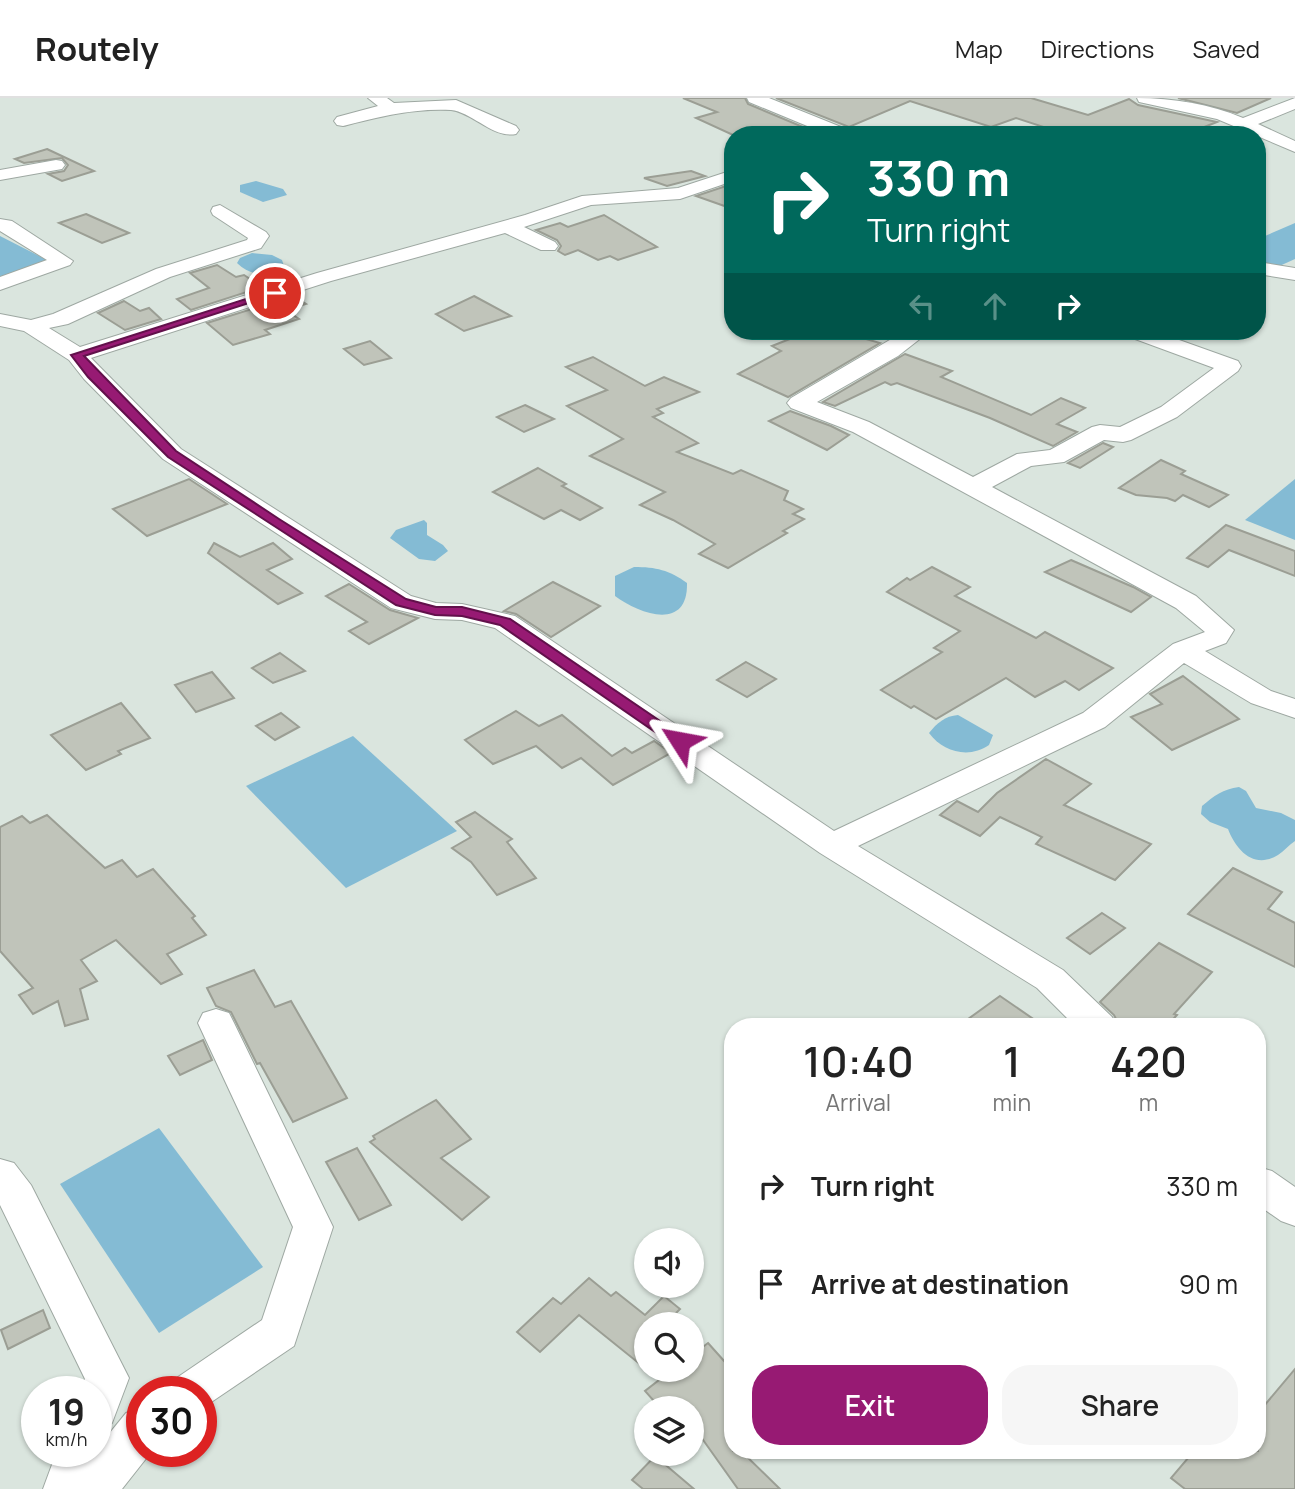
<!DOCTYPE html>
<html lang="en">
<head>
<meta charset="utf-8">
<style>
  :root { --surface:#fff; --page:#f6f6f6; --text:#222; --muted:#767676; --line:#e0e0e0; --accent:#971a73 }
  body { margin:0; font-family:Manrope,sans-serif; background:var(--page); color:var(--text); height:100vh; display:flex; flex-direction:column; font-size:26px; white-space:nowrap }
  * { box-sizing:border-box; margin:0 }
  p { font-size:23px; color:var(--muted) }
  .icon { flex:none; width:38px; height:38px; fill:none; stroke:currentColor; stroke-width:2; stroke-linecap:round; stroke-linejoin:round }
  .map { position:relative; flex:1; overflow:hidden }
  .drawer { position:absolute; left:724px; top:920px; width:542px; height:441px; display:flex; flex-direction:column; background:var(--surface); border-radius:28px; box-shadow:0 2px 5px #0004 }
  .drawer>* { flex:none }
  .top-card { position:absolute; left:724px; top:28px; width:542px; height:214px; border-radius:28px; box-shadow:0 2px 5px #0004; background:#00695c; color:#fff; overflow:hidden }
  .buttons { position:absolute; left:634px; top:1130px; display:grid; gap:14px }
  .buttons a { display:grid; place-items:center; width:70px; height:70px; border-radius:50%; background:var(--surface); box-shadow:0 2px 5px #0004; font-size:35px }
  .speed { position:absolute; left:21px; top:1278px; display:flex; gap:14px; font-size:35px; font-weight:700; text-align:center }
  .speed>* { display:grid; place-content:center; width:91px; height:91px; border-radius:50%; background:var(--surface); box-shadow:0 2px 5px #0004; line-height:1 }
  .speed small { font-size:18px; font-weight:400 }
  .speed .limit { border:10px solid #d22; background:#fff; color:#111 }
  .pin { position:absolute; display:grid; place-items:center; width:60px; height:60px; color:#fff; margin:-30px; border:4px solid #fff; border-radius:50%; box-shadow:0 2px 7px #0007 }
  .me { position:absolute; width:77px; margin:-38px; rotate:304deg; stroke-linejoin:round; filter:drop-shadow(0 0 5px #0008) }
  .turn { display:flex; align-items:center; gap:24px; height:147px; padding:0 28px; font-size:32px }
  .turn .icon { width:91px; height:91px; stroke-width:2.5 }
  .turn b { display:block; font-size:49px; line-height:60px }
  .lanes { display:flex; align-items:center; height:66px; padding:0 28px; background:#0003; justify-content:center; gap:35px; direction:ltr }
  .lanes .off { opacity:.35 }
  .eta { display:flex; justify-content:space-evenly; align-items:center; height:119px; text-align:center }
  .eta b { font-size:42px; font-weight:600; line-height:49px }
  .primary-button { display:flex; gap:14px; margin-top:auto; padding:14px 28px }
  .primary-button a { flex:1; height:80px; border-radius:28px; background:var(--accent); color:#fff; font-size:28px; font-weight:600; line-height:80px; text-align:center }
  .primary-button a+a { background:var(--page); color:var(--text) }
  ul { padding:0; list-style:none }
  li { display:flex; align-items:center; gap:21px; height:98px; padding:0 28px }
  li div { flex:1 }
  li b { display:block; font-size:26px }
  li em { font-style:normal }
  header { display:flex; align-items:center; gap:42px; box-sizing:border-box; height:98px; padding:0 35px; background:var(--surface); border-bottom:2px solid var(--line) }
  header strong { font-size:33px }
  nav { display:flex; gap:38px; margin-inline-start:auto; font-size:24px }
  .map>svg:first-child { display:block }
</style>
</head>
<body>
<header>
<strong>Routely</strong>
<nav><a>Map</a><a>Directions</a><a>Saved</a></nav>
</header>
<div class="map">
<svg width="1295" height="1391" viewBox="0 0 1295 1391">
  <rect width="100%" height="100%" fill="#dae5de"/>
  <!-- water -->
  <g fill="#84bbd4">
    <path d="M 256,83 L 283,91 L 287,97 L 263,104 L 240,94 L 240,87 Z"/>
    <path d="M 1295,125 L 1295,161 L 1275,170 L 1258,164 L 1258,141 Z"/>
    <path d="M 0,138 L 49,163 L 0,181 Z"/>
    <path d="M 252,155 L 272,157 L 282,162 L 284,168 C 270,181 250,178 237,165 L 240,160 Z"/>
    <path d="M 1295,381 L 1295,442 L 1245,422 Z"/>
    <path d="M 424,422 L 427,425 L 427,437 L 443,447 L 448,453 L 435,463 L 419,461 L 390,440 L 396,432 Z"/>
    <path d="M 634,469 C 656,469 669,472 687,485 C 688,534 639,516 615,498 L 615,478 Z"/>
    <path d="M 958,617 L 993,637 L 989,647 C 969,661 943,654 929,635 C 937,625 945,618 958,617 Z"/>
    <path d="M 353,638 L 457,733 L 346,790 L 246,688 Z"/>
    <path d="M 1239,689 L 1246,693 L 1256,710 L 1281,715 L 1295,722 L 1295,743 C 1289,747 1284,753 1278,757 C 1254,772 1236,752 1228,731 L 1210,724 L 1201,716 L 1202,708 C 1214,698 1223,691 1239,689 Z"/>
    <path d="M 159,1030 L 263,1169 L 159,1235 L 60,1086 Z"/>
  </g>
  <!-- building -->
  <g fill="#c0c4ba" stroke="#9b9e94" stroke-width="2">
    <path d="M 683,0 L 745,0 L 748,6 L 822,37 L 733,37 L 696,20 L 717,14 Z"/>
    <path d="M 776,0 L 1031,0 L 1088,17 L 1129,1 L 1138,7 L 1217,24 L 1184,37 L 1068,37 L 1016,20 L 991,29 L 910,3 L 849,29 Z"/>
    <path d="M 1178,0 L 1271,0 L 1237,15 Z"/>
    <path d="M 47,51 L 94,73 L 62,83 L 48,76 L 64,73 L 68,67 L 62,60 L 24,65 L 15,61 Z"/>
    <path d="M 691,73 L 705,78 L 667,88 L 644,80 Z"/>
    <path d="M 729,87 L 733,88 L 733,111 L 696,98 Z"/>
    <path d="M 86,116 L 129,135 L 102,145 L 59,125 Z"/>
    <path d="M 604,117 L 657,149 L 618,162 L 610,158 L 598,162 L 578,152 L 565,157 L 558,153 L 561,148 L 557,142 L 536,132 L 560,125 L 568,129 Z"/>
    <path d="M 217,167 L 236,179 L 244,177 L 262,189 L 191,212 L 177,201 L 209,190 L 190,175 Z"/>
    <path d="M 294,198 L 306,206 L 286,212 L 299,221 L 265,232 L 270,236 L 233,247 L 207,225 Z"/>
    <path d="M 474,198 L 511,218 L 464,233 L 436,216 Z"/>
    <path d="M 124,203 L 140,213 L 149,210 L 161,221 L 125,232 L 98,215 Z"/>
    <path d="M 810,233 L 822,233 L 833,238 L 842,234 L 880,245 L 788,299 L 738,276 L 781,253 L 772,248 Z"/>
    <path d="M 370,243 L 391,260 L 364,267 L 344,251 Z"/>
    <path d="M 905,256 L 952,273 L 941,279 L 1031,317 L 1061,300 L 1085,310 L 1057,326 L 1077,334 L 1053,348 L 990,320 L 897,285 L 891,287 L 885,284 L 835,308 L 823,304 Z"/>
    <path d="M 593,259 L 645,288 L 664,279 L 699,294 L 657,311 L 663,315 L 653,319 L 698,345 L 677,354 L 733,376 L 741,372 L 788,393 L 784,402 L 803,411 L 793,416 L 804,421 L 783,433 L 787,435 L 728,470 L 699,456 L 715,446 L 673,422 L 640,407 L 665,394 L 590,358 L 623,341 L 567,308 L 607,292 L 566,269 Z"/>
    <path d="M 525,307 L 554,321 L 524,334 L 497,319 Z"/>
    <path d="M 790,313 L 831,328 L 849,337 L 827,352 L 769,323 Z"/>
    <path d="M 1103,345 L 1113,349 L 1080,370 L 1068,365 Z"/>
    <path d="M 1161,362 L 1185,373 L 1181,376 L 1228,397 L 1209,409 L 1183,397 L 1175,403 L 1167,400 L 1136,397 L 1119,390 Z"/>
    <path d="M 538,370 L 566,386 L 562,388 L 602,410 L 580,422 L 561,412 L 544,421 L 493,394 Z"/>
    <path d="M 189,381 L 227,406 L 147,438 L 113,411 Z"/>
    <path d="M 1226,427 L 1295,453 L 1295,478 L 1229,452 L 1208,469 L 1187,460 Z"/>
    <path d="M 214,445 L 240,459 L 273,445 L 292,461 L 267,472 L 302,495 L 278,506 L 208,455 Z"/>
    <path d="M 1071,462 L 1133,489 L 1151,499 L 1131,514 L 1045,474 Z"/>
    <path d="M 932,469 L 970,489 L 955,498 L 1036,540 L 1045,534 L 1113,570 L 1079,592 L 1065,583 L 1035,599 L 1006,580 L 936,621 L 914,608 L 911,610 L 881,592 L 942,554 L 934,550 L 960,533 L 887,494 L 907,480 L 910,482 Z"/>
    <path d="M 553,484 L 600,508 L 551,539 L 516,516 L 504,513 Z"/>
    <path d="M 349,486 L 390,512 L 418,520 L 369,546 L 349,533 L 367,524 L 326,498 Z"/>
    <path d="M 280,555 L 305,573 L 273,585 L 252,570 Z"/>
    <path d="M 746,564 L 776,581 L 747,599 L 717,582 Z"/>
    <path d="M 212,574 L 234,600 L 196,614 L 175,587 Z"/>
    <path d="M 1183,578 L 1239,621 L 1172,652 L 1131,619 L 1162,606 L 1150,596 Z"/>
    <path d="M 121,605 L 150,640 L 118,653 L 121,656 L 86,672 L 51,637 Z"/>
    <path d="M 516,613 L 539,628 L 562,617 L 612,658 L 625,650 L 632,655 L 654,643 L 671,655 L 613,687 L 581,660 L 562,670 L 536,648 L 493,666 L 465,642 Z"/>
    <path d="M 281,615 L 299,629 L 275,642 L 256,628 Z"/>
    <path d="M 1046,661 L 1091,686 L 1064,707 L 1151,746 L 1115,782 L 1036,746 L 1042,739 L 1000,719 L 980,738 L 940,717 L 957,703 L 978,714 L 997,695 Z"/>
    <path d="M 475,714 L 512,741 L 507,744 L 536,780 L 497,797 L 471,764 L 452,750 L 471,739 L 456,724 Z"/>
    <path d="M 47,717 L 105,770 L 122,762 L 137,779 L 153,771 L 195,818 L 192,820 L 206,837 L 167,856 L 182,876 L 161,886 L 116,842 L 81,862 L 97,883 L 80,891 L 88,921 L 65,928 L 58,903 L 33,916 L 19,897 L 33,890 L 0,853 L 0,729 L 22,718 L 30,725 Z"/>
    <path d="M 1233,770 L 1282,794 L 1268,811 L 1295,825 L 1295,869 L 1188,816 Z"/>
    <path d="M 1102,815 L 1125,830 L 1090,856 L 1067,840 Z"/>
    <path d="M 1159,845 L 1212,874 L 1174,916 L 1177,917 L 1166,929 L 1120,929 L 1114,917 L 1100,904 Z"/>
    <path d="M 254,872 L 275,909 L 291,903 L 347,1000 L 293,1024 L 260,965 L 257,966 L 231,914 L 216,908 L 207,890 Z"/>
    <path d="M 1000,898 L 1045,929 L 957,929 Z"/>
    <path d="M 203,942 L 212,962 L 180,977 L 168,958 Z"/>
    <path d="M 436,1002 L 471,1041 L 441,1060 L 489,1099 L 462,1122 L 370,1044 L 375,1041 L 373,1038 Z"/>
    <path d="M 357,1050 L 391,1107 L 359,1122 L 326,1064 Z"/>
    <path d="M 589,1180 L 611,1198 L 616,1194 L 645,1217 L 664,1198 L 680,1211 L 664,1227 L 646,1227 L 646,1271 L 579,1217 L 540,1254 L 517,1234 L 553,1200 L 561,1206 Z"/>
    <path d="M 43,1212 L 50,1230 L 8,1251 L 1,1232 Z"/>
    <path d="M 708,1245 L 733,1273 L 733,1353 L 741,1353 L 780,1391 L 738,1391 L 691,1325 L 691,1311 L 661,1311 L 645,1293 L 672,1272 L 691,1272 L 691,1258 Z"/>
    <path d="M 1295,1271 L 1295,1391 L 1185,1391 L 1171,1380 L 1194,1353 L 1258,1353 L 1258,1315 Z"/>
    <path d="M 655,1358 L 694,1391 L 643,1391 L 632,1382 Z"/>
  </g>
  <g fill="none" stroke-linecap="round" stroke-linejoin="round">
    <!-- minor casing -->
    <g stroke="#9ea8a2" stroke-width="2">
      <g id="minor">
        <path d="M 368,0 L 387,0 L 394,5 L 456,2 L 516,28 L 519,32 L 516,36 C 494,41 472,14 451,12 C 413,10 379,19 343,28 L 337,27 L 334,23 L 337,19 L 378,8 Z"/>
        <path d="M 747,0 L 769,0 L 851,33 L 853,37 L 829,37 L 749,4 Z"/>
        <path d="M 1137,0 C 1173,0 1210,6 1243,20 L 1295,0 L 1295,11 L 1258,26 L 1295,43 L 1295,54 L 1217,21 L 1139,4 Z"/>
        <path d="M 56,62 L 62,63 L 65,67 L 62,71 L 0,82 L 0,72 Z"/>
        <path d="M 733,72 L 733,83 L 680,101 L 591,107 L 524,129 L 555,144 L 558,148 L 555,152 L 541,152 L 505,135 L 331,183 L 91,260 L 181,351 L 411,498 L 436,505 L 462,506 L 515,518 L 834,733 L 1083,615 L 1173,546 L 1205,534 L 1176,510 L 853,334 L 791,310 L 787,305 L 791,300 L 905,233 L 930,233 L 898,258 L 817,304 L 869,324 L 973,379 L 1017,356 L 1050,352 L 1092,329 L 1100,327 L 1120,329 L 1161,309 L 1214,270 L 1127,238 L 1124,233 L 1154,233 L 1238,263 L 1241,268 L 1238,273 L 1177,319 L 1131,342 L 1123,344 L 1104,342 L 1064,364 L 1031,368 L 992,389 L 1196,498 L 1234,532 L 1226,545 L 1205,553 L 1271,593 L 1295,601 L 1295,620 L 1251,605 L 1184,565 L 1105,629 L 858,748 L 1063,872 L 1112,919 L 1117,929 L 1076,929 L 1037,890 L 820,755 L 495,530 L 462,522 L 435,521 L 391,510 L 163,361 L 84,281 L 69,262 L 24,233 L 0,228 L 0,216 L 31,222 L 53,216 L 156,171 L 247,142 L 248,140 L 213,117 L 211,113 L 213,109 L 220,107 L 266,134 L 269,138 L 261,150 L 170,179 L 68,226 L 49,230 L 80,249 L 317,175 L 525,117 L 582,98 L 678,90 Z"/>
        <path d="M 0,121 L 12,123 L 73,163 L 70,167 L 0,192 L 0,179 L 47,162 L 0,133 Z"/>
        <path d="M 1258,164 L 1295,170 L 1295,182 L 1258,176 Z"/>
        <path d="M 216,911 L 229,915 L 234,925 L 333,1129 L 294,1248 L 201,1311 L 201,1293 L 172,1293 L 178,1279 L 262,1222 L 293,1129 L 198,925 L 203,915 Z"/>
        <path d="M 0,1061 L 14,1065 L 31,1087 L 129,1280 L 112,1325 L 96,1331 L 96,1293 L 80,1293 L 85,1281 L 0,1107 Z"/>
        <path d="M 1258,1069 L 1272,1073 L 1295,1089 L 1295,1128 L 1281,1123 L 1258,1107 Z"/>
        <path d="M 142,1309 L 142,1353 L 152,1353 L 122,1391 L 43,1391 L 57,1353 L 96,1353 L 96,1338 L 100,1347 L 126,1315 Z"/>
      </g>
    </g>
    <!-- minor -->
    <use href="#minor" fill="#fff" fill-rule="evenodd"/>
  </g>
  <!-- route -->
  <path fill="#971a73" stroke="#62114b" stroke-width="2" d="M 271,193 L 280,195 L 84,258 L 176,353 L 279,421 L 406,501 L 436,509 L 462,509 L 510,521 L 685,640 L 687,643 L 685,647 L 674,647 L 500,527 L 462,518 L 435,517 L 396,507 L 168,359 L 88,279 L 71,257 Z"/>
</svg>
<div class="buttons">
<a><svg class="icon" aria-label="sound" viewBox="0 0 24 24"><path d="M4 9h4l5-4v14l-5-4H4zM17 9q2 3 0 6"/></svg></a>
<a><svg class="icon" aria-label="search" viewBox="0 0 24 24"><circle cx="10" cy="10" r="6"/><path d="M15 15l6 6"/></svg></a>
<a><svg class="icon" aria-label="layers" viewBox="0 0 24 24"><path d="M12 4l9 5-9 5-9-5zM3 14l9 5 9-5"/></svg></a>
</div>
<div class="speed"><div>19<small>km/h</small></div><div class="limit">30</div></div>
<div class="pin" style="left:275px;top:195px;background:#d93025"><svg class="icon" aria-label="arrive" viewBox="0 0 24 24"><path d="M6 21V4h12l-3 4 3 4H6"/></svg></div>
<svg class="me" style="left:680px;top:643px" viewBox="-20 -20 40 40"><path d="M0-17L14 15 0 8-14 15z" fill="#971a73" stroke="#fff" stroke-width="4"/></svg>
<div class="top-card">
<div class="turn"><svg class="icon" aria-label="right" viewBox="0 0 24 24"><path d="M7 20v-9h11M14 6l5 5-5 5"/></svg><div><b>330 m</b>Turn right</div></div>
<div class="lanes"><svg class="icon off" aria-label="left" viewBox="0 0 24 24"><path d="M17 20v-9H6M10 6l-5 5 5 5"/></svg><svg class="icon off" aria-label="ahead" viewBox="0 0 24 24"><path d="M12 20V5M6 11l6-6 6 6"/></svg><svg class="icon" aria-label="right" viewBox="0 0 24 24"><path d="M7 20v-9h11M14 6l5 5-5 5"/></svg></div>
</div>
<section class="drawer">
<div class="eta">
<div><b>10:40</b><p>Arrival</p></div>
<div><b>1</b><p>min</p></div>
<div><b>420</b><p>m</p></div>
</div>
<ul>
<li><svg class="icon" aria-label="right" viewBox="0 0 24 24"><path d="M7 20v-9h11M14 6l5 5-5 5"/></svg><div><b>Turn right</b></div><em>330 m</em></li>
<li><svg class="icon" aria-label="arrive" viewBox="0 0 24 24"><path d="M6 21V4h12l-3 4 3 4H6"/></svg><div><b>Arrive at destination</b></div><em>90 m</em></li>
</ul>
<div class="primary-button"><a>Exit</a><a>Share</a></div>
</section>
</div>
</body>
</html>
